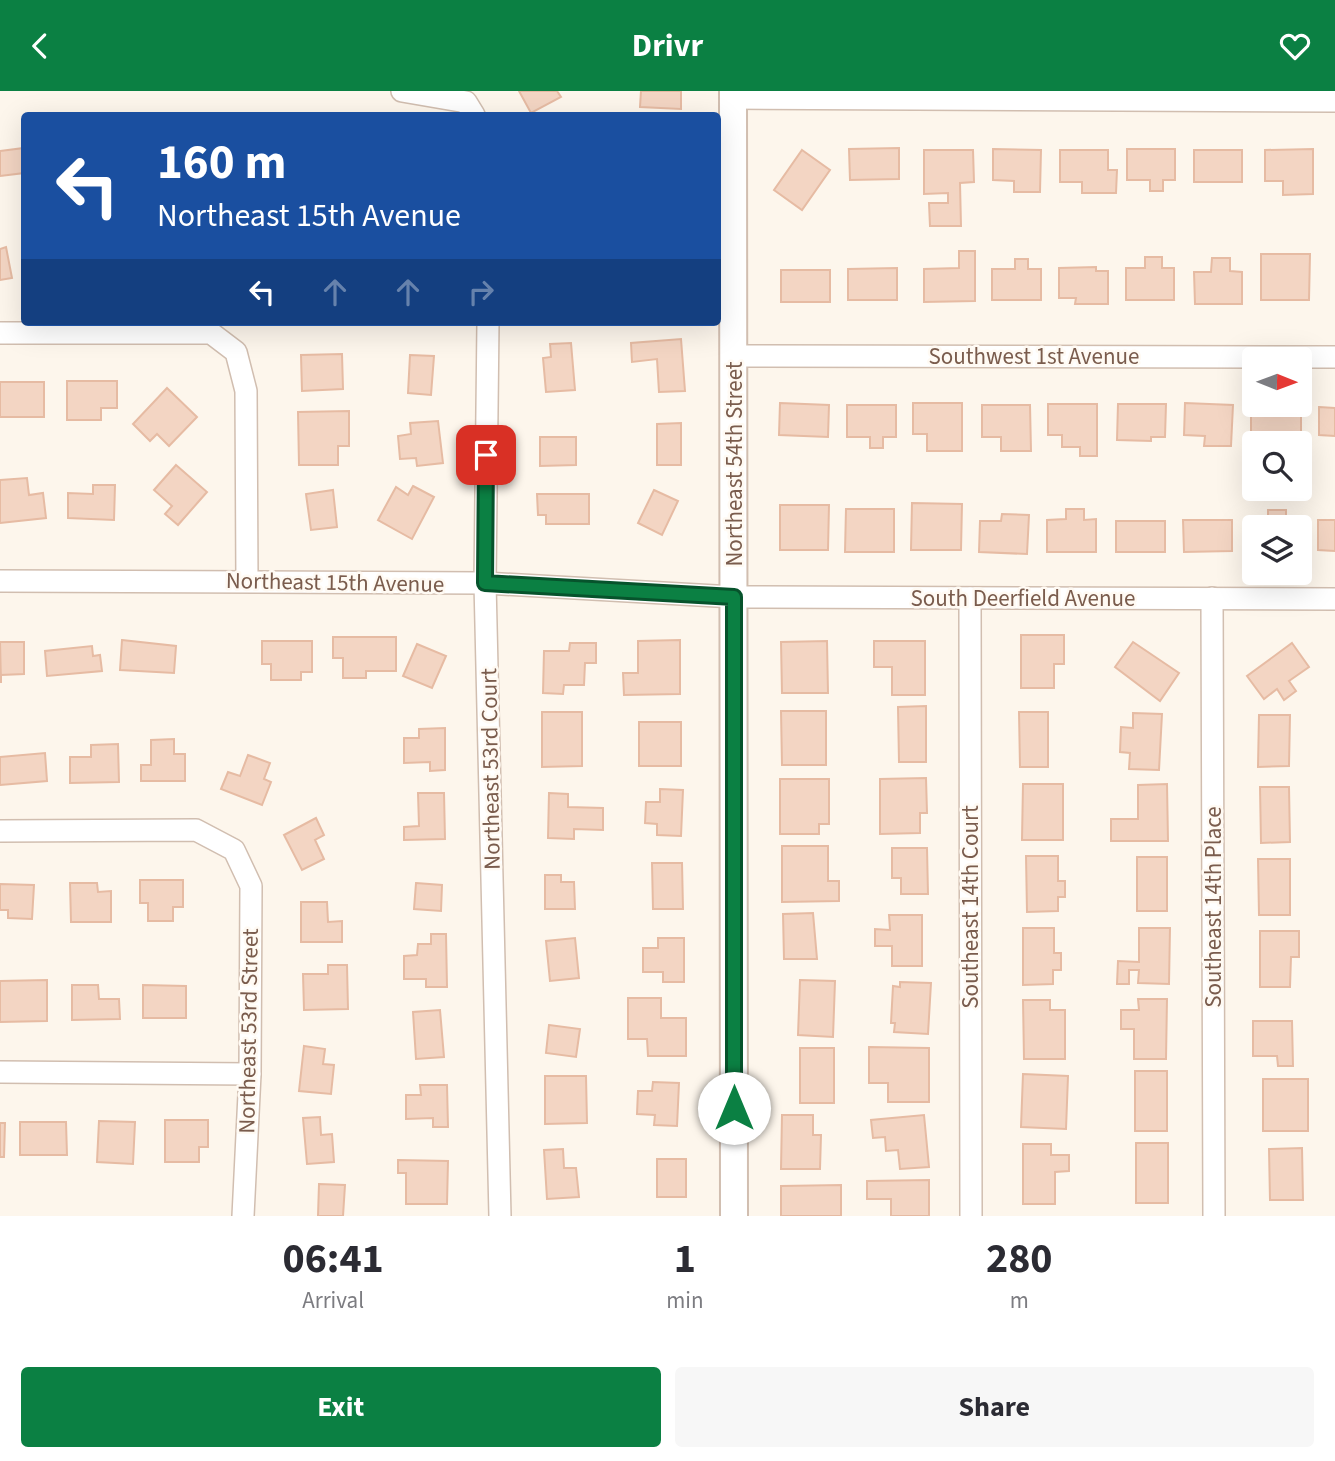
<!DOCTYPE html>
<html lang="en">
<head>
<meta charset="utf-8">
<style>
  :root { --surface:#fff; --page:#f7f7f7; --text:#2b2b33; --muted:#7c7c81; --accent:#0b8043 }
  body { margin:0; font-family:"Source Sans 3",sans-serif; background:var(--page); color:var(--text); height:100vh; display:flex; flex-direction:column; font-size:26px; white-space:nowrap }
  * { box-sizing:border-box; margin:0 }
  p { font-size:23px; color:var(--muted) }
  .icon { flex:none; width:38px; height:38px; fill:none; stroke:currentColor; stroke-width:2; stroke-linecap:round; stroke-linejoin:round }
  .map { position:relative; height:1125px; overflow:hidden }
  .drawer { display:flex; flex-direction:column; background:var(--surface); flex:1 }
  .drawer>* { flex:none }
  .guide { position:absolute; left:21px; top:21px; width:700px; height:214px; border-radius:7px; box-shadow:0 7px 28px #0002; background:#1a4fa0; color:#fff; overflow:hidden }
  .needle { width:46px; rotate:91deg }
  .tools { position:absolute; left:1242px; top:256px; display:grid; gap:14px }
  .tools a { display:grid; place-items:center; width:70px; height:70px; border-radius:7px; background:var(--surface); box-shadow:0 7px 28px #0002; font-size:35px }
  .pin { position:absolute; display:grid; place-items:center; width:60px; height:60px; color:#fff; margin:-30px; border-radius:14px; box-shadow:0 4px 10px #0006 }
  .me { position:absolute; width:77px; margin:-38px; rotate:0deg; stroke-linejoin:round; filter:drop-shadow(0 0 5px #0008) }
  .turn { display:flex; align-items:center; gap:24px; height:147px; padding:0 21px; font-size:32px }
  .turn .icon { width:91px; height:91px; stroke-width:2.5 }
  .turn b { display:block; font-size:49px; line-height:60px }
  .lanes { display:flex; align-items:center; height:66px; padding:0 21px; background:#0003; justify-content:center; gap:35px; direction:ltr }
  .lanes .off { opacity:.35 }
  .eta { display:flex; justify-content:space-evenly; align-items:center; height:119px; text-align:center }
  .eta b { font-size:42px; font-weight:700; line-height:49px }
  .action { display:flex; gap:14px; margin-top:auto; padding:14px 21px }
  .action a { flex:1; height:80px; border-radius:7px; background:var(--accent); color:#fff; font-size:28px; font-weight:700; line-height:80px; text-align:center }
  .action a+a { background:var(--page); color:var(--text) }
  header { display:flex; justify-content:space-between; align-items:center; height:91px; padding:0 21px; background:var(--accent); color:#fff; font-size:32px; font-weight:700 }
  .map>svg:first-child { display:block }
</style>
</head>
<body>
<header><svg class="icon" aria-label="back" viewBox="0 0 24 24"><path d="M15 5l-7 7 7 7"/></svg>Drivr<svg class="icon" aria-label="heart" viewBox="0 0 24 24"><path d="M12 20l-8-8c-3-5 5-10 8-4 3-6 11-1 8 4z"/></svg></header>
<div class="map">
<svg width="1335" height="1125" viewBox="0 0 1335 1125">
  <rect width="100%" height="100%" fill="#fdf6ec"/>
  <!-- building -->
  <g fill="#f3d5c3" stroke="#e6bba3" stroke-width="2">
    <path d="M 519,0 L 557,0 L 561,6 L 531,22 Z"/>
    <path d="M 641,0 L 681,0 L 681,18 L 640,16 Z"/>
    <path d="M 24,57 L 24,82 L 0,85 L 0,60 Z"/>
    <path d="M 899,57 L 899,88 L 850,89 L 849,58 Z"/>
    <path d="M 993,58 L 1041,59 L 1040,101 L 1014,101 L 1014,90 L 993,89 Z"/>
    <path d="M 1127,58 L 1175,58 L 1175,89 L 1163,89 L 1163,100 L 1150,100 L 1150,89 L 1127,89 Z"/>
    <path d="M 1313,58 L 1313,103 L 1283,104 L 1283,90 L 1265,90 L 1265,59 Z"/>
    <path d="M 802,59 L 830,79 L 802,119 L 774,99 Z"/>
    <path d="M 924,59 L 973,59 L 974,91 L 960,92 L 961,135 L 930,135 L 929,112 L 948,112 L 948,102 L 924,103 Z"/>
    <path d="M 1060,59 L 1108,59 L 1108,79 L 1117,79 L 1116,102 L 1082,102 L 1082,91 L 1060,91 Z"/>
    <rect x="1194" y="59" width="48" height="32"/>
    <path d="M 6,156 L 12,187 L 0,189 L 0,158 Z"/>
    <path d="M 959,160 L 975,160 L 975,210 L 924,211 L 924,178 L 959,177 Z"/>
    <path d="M 1261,163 L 1310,163 L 1309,209 L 1261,209 Z"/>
    <path d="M 1145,166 L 1162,166 L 1162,177 L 1174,177 L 1174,209 L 1126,209 L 1126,177 L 1145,177 Z"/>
    <path d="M 1212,167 L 1230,167 L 1230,180 L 1242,181 L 1242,213 L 1195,213 L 1194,181 L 1211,181 Z"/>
    <path d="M 1015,168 L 1028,168 L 1028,178 L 1041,178 L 1041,209 L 992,209 L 992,178 L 1015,178 Z"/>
    <path d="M 1096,176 L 1096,180 L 1108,180 L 1108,213 L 1075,213 L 1076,207 L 1059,207 L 1059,177 Z"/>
    <path d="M 897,177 L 897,209 L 848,209 L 848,178 Z"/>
    <rect x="781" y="179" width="49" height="32"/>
    <path d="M 681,248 L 685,300 L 659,301 L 657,268 L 632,271 L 631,252 Z"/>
    <path d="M 571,252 L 575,299 L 546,301 L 543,267 L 551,266 L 550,253 Z"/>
    <path d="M 342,263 L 343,298 L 302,300 L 301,264 Z"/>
    <path d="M 410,264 L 434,265 L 431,304 L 408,302 Z"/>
    <path d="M 67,290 L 117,290 L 117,317 L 101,317 L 101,329 L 67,329 Z"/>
    <rect x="0" y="291" width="44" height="35"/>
    <path d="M 167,297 L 197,326 L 169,355 L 157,343 L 150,350 L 133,333 Z"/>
    <path d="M 780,312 L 829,314 L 828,346 L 779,344 Z"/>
    <path d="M 913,312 L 962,312 L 962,360 L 927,360 L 927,343 L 913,343 Z"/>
    <path d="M 1185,312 L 1233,314 L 1231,355 L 1204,355 L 1205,345 L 1184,344 Z"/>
    <path d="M 1048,313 L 1097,313 L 1097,365 L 1080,365 L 1080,356 L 1062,356 L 1062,344 L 1048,344 Z"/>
    <path d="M 1118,313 L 1166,313 L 1165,346 L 1151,346 L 1151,350 L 1117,349 Z"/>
    <path d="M 847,314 L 896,314 L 896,346 L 883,346 L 883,357 L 870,357 L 870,346 L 847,346 Z"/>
    <path d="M 982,314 L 1030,314 L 1031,360 L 1001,360 L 1001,346 L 982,346 Z"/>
    <path d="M 1251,315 L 1301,315 L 1301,374 L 1300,352 L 1251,353 Z"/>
    <path d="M 1319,316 L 1335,317 L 1335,345 L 1319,344 Z"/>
    <path d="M 349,320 L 349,355 L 338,355 L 338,374 L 299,374 L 298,321 Z"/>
    <path d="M 438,330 L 443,372 L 417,375 L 416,367 L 400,368 L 398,345 L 411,343 L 410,332 Z"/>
    <path d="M 681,332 L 681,374 L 657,374 L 657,333 Z"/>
    <path d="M 540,346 L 576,346 L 576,374 L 540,375 Z"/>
    <path d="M 176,374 L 207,401 L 178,434 L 165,423 L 172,415 L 154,399 Z"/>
    <path d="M 27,387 L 29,404 L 43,402 L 46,427 L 0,432 L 0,389 Z"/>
    <path d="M 93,394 L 115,394 L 114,429 L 68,427 L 68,402 L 93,403 Z"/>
    <path d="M 413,395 L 434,406 L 412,448 L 378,429 L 396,396 L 408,404 Z"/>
    <path d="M 333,399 L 337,436 L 311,439 L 306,403 Z"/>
    <path d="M 654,399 L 678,410 L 662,444 L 638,432 Z"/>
    <path d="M 537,403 L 589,403 L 589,433 L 546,433 L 546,424 L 538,424 Z"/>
    <path d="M 912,412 L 962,413 L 961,459 L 911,459 Z"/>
    <path d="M 780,414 L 829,414 L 828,459 L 780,459 Z"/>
    <path d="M 846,418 L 894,418 L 894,461 L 845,461 Z"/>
    <path d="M 1066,418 L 1084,418 L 1084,429 L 1096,428 L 1096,461 L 1047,461 L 1047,429 L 1066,428 Z"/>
    <path d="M 1268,419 L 1286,419 L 1286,430 L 1297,430 L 1297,436 L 1255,436 L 1255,464 L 1249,464 L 1249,430 L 1268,430 Z"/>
    <path d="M 1002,423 L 1029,424 L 1027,463 L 979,461 L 980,430 L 1001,430 Z"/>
    <path d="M 1183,429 L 1232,429 L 1232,460 L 1184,461 Z"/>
    <path d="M 1318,429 L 1335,429 L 1335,460 L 1318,459 Z"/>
    <rect x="1116" y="430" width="49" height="31"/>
    <path d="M 1021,544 L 1064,544 L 1064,573 L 1054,573 L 1054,597 L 1021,597 Z"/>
    <path d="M 333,546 L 396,546 L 396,580 L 366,580 L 366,587 L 343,587 L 343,567 L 333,567 Z"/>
    <path d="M 122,549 L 176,555 L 174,582 L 120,579 Z"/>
    <path d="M 680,549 L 680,603 L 624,604 L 623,582 L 638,582 L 638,550 Z"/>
    <path d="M 262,550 L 312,550 L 312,581 L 301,581 L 301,589 L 271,589 L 271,573 L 262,573 Z"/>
    <path d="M 827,550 L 828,602 L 782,602 L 781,551 Z"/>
    <path d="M 874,550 L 925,550 L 925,604 L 892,604 L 892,576 L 874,576 Z"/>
    <path d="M 0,551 L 24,551 L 24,583 L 1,584 L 1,592 Z"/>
    <path d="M 1133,551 L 1179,582 L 1160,610 L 1115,576 Z"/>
    <path d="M 570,552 L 596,552 L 596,572 L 585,572 L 584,594 L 564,594 L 563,603 L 543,602 L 544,560 L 569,560 Z"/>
    <path d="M 1292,552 L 1309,576 L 1289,590 L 1296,600 L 1284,609 L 1277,598 L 1264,608 L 1247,585 Z"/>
    <path d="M 417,553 L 446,565 L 432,597 L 403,585 Z"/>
    <path d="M 92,555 L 93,565 L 100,564 L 102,580 L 47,585 L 45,560 Z"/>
    <path d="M 926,615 L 926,671 L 899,671 L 898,616 Z"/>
    <path d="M 781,620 L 826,620 L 826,674 L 782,674 Z"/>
    <path d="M 542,621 L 582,621 L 582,675 L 542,676 Z"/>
    <path d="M 1019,621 L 1048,621 L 1048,676 L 1020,676 Z"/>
    <path d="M 1133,622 L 1162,623 L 1159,679 L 1129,678 L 1130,662 L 1120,661 L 1121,636 L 1133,637 Z"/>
    <path d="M 1259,624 L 1290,624 L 1289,675 L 1258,676 Z"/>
    <rect x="639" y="631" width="42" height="44"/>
    <path d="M 445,637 L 445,679 L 430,680 L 430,671 L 404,672 L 404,647 L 419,647 L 419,638 Z"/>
    <path d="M 174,648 L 174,663 L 185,663 L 185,690 L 141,690 L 141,674 L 151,674 L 151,649 Z"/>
    <path d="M 118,653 L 119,691 L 70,692 L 70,666 L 91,666 L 91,654 Z"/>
    <path d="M 45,662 L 47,690 L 0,694 L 0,666 Z"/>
    <path d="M 248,664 L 270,672 L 264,688 L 271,691 L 262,714 L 221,698 L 228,681 L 240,685 Z"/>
    <path d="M 926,687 L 927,722 L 920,722 L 920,742 L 880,743 L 880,688 Z"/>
    <path d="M 780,688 L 829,688 L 829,733 L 819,733 L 819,743 L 780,743 Z"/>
    <path d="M 1023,693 L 1063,693 L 1063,749 L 1022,749 Z"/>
    <path d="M 1167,693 L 1168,750 L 1111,750 L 1111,728 L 1138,728 L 1138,694 Z"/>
    <path d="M 1260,696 L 1289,696 L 1290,751 L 1261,752 Z"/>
    <path d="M 660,698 L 683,699 L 681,745 L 657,744 L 657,733 L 645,732 L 646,711 L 660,711 Z"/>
    <path d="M 418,702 L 444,702 L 445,748 L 404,749 L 404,736 L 419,735 Z"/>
    <path d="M 549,702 L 568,703 L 568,716 L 603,717 L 603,739 L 574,738 L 574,748 L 548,747 Z"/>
    <path d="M 316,727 L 324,744 L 315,749 L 324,768 L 302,779 L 284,744 Z"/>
    <path d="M 782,755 L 828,755 L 828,790 L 839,790 L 839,810 L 782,811 Z"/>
    <path d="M 892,757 L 927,757 L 928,803 L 901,803 L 901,787 L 892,787 Z"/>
    <path d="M 1026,765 L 1058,765 L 1058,790 L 1065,790 L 1065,806 L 1058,806 L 1058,820 L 1027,821 Z"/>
    <rect x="1137" y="766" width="30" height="54"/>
    <path d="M 1258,768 L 1290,768 L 1290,824 L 1259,824 Z"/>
    <path d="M 652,772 L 682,772 L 683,818 L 653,818 Z"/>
    <path d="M 545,784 L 561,784 L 561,791 L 574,791 L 575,818 L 545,818 Z"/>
    <path d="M 140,789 L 183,789 L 183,816 L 173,816 L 173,830 L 148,830 L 148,812 L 140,812 Z"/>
    <path d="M 70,792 L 97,792 L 98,801 L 111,800 L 111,831 L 71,831 Z"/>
    <path d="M 416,792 L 442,794 L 441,820 L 414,818 Z"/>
    <path d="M 0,793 L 34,794 L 32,828 L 8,827 L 8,819 L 0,819 Z"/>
    <path d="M 301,811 L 327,811 L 328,831 L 342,830 L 342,851 L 301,851 Z"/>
    <path d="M 813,822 L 817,868 L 784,868 L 783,823 Z"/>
    <path d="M 889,824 L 922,824 L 922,875 L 892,875 L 892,855 L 875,855 L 875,838 L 890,839 Z"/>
    <path d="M 1023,837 L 1054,837 L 1054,862 L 1061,862 L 1061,879 L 1053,879 L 1053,893 L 1023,894 Z"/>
    <path d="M 1139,837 L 1170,837 L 1169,893 L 1138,892 L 1139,879 L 1129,879 L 1129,893 L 1117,893 L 1118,870 L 1139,871 Z"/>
    <path d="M 1260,840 L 1299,840 L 1299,866 L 1291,866 L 1290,896 L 1260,896 Z"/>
    <path d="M 431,843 L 446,843 L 447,896 L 426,896 L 426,888 L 404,888 L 404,865 L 417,864 L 418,853 L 431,853 Z"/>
    <path d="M 575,847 L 579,887 L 550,890 L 546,850 Z"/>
    <path d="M 658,847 L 684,847 L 684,891 L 663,891 L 663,881 L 643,881 L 643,857 L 658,857 Z"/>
    <path d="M 328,874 L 347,874 L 348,918 L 304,919 L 303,883 L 328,883 Z"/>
    <path d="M 47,889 L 47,930 L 0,931 L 0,890 Z"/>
    <path d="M 800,889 L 835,890 L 833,946 L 798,944 Z"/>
    <path d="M 900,891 L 931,892 L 928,943 L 894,941 L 895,932 L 891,932 L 893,895 L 900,896 Z"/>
    <path d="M 72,894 L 98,894 L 99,908 L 119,908 L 120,928 L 72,929 Z"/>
    <path d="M 143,894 L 186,895 L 186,927 L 143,927 Z"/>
    <path d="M 628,907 L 661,907 L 661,927 L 686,927 L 686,965 L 648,965 L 647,948 L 628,948 Z"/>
    <path d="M 1138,908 L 1167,908 L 1166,968 L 1134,968 L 1134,938 L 1121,938 L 1121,919 L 1139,919 Z"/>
    <path d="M 1023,909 L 1050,909 L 1050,919 L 1065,919 L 1065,968 L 1024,968 Z"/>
    <path d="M 440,919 L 444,966 L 416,968 L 413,921 Z"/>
    <path d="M 1253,930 L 1292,930 L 1293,975 L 1278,975 L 1277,965 L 1253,965 Z"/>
    <path d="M 549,934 L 580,938 L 576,966 L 546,962 Z"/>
    <path d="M 304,955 L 325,958 L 323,973 L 334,974 L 331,1003 L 299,1000 Z"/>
    <path d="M 869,956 L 929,957 L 929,1011 L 888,1011 L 888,992 L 869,992 Z"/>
    <rect x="800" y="957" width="34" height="55"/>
    <rect x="1135" y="980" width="32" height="60"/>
    <path d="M 1023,983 L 1068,985 L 1066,1038 L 1021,1036 Z"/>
    <path d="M 545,985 L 586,985 L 587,1032 L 545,1033 Z"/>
    <rect x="1263" y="988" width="45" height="52"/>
    <path d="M 653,991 L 679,992 L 677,1035 L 654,1034 L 655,1024 L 637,1023 L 638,1000 L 652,1000 Z"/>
    <path d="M 420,994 L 447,994 L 448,1036 L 433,1036 L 433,1027 L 406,1028 L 406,1004 L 421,1004 Z"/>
    <path d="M 782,1024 L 813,1024 L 813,1044 L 821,1044 L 820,1078 L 781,1078 Z"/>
    <path d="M 924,1024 L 929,1076 L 900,1078 L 898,1059 L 886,1060 L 885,1046 L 873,1047 L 871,1029 Z"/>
    <path d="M 320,1026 L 321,1044 L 332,1043 L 334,1071 L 307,1073 L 303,1027 Z"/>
    <path d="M 165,1029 L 208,1029 L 208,1056 L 199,1056 L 199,1071 L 165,1071 Z"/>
    <path d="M 99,1030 L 135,1031 L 133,1073 L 97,1071 Z"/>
    <path d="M 20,1031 L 66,1031 L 67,1064 L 20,1064 Z"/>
    <path d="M 0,1032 L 5,1032 L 4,1066 L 0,1066 Z"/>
    <rect x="1136" y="1052" width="32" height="60"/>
    <path d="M 1023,1053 L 1051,1053 L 1051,1064 L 1069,1064 L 1069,1080 L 1055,1081 L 1055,1113 L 1023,1113 Z"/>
    <path d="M 1302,1057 L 1303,1109 L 1270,1109 L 1269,1058 Z"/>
    <path d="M 563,1058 L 564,1077 L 576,1077 L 579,1106 L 547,1108 L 544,1059 Z"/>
    <rect x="657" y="1068" width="29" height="38"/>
    <path d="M 398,1069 L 448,1070 L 447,1113 L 406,1113 L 406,1082 L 398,1082 Z"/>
    <path d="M 929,1089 L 929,1125 L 891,1125 L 891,1108 L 867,1108 L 867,1090 Z"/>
    <path d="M 319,1093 L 345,1094 L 343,1125 L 318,1125 Z"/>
    <path d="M 841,1094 L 841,1125 L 781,1125 L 781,1095 Z"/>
  </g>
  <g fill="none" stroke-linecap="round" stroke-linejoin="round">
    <!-- minor casing -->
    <g stroke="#d1beb0" stroke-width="24">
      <g id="minor">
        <path d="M 402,0 L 466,11 L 474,24"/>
        <path d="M 733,7 L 1335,10"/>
        <path d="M 488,231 L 485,492 L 500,1125"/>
        <path d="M 0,242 L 211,242 L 236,261 L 246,300 L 247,490"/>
        <path d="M 733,265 L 1335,266"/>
        <path d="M 0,490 L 485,492 L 734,506 L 1335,508"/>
        <path d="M 970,507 L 971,1125"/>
        <path d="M 1212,507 L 1214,1125"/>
        <path d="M 0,740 L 196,739 L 234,759 L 251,795 L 250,983 L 243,1125"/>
        <path d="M 0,981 L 250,983"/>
      </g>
    </g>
    <!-- tertiary casing -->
    <g stroke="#d1beb0" stroke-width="30">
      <path id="tertiary" d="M 733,0 L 734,1125"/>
    </g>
    <!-- minor -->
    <use href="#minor" stroke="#fff" stroke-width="21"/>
    <!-- tertiary -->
    <use href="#tertiary" stroke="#fff" stroke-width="26"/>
  </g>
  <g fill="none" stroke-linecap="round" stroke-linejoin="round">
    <!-- route casing -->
    <g stroke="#07532c" stroke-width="18">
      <path id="route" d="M 486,364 L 485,492 L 734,506 L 734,1017"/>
    </g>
    <!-- route -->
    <use href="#route" stroke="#0b8043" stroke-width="12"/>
  </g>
  <g text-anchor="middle" stroke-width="5" stroke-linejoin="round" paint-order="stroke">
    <!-- street labels -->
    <g font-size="23" fill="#7a5c4d" stroke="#fffaf3">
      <text x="1034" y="273">Southwest 1st Avenue</text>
      <text transform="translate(734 373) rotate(-90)" y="8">Northeast 54th Street</text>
      <text transform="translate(335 491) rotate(1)" y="8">Northeast 15th Avenue</text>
      <text x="1023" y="515">South Deerfield Avenue</text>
      <text transform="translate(490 678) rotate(-91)" y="8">Northeast 53rd Court</text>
      <text transform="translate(970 816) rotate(-90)" y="8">Southeast 14th Court</text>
      <text transform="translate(1213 816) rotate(-90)" y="8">Southeast 14th Place</text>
      <text transform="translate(248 940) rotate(-89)" y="8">Northeast 53rd Street</text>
    </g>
  </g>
</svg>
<div class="tools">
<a><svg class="needle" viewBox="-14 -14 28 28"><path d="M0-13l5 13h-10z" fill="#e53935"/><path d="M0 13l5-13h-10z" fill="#7c7c81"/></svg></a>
<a><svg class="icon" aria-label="search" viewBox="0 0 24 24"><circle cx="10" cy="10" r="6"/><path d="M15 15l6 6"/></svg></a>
<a><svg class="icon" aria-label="layers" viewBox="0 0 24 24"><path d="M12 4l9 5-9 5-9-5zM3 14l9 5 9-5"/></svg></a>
</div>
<div class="pin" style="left:486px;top:364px;background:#d93025"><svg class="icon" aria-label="arrive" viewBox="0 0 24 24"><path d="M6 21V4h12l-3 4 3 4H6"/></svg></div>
<svg class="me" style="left:734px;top:1017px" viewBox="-20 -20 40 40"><circle r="19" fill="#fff"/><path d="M0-13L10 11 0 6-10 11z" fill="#0b8043"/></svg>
<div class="guide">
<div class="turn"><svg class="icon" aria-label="left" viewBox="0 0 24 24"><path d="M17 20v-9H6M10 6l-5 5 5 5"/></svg><div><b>160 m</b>Northeast 15th Avenue</div></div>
<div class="lanes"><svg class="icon" aria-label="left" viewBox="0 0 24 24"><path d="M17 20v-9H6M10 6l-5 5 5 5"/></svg><svg class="icon off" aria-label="ahead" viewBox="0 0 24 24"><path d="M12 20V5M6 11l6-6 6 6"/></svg><svg class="icon off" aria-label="ahead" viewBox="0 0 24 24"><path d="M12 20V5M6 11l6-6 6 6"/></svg><svg class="icon off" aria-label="right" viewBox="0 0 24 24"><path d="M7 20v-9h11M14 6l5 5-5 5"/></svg></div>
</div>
</div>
<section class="drawer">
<div class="eta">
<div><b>06:41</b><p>Arrival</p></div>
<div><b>1</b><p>min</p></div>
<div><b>280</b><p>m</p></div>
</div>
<div class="action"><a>Exit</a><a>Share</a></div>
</section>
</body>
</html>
